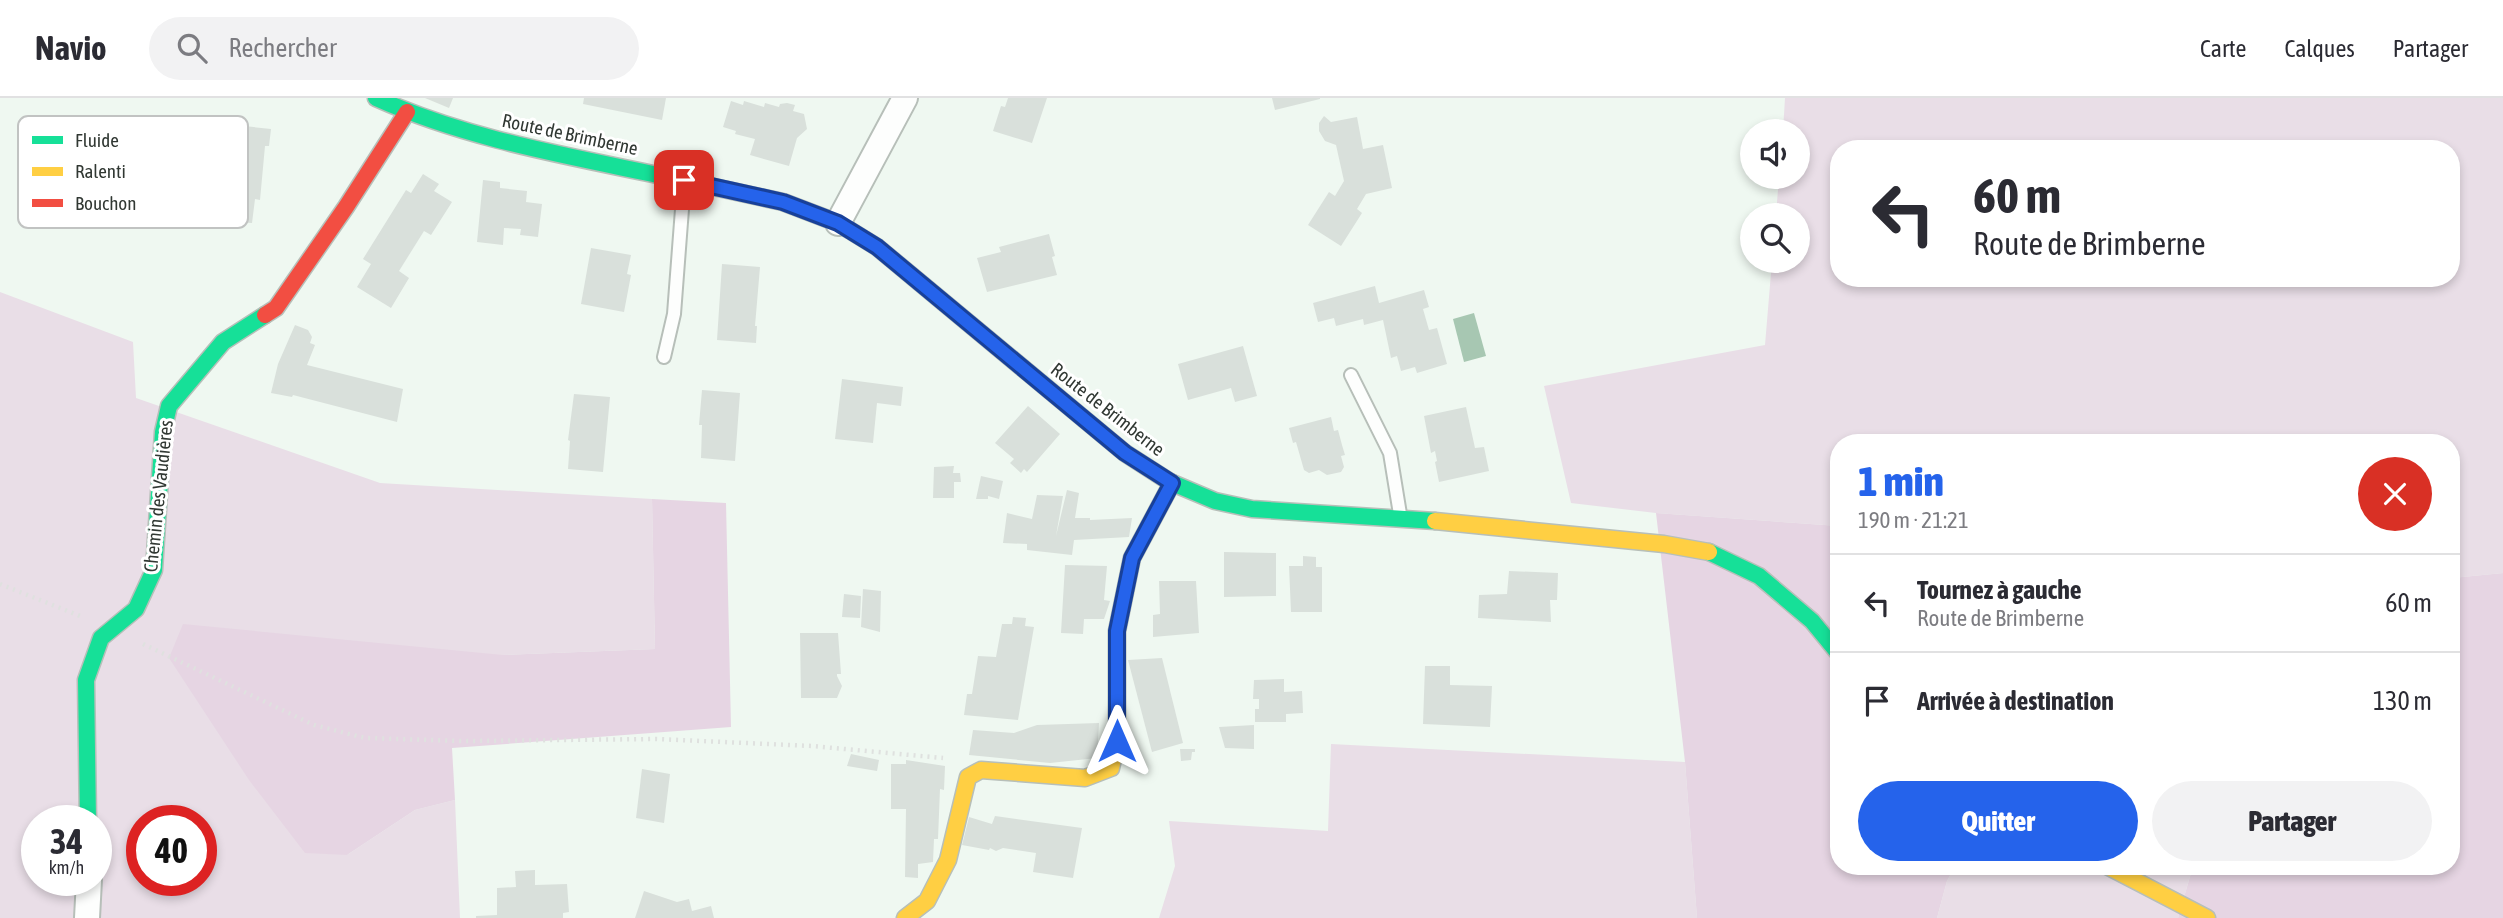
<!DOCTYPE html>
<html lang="fr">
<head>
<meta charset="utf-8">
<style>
  :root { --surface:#fff; --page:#f2f2f3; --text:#2b2b33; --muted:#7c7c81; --line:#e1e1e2; --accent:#2563eb }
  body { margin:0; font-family:"Asap Condensed",sans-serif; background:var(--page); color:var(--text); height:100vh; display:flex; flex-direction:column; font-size:26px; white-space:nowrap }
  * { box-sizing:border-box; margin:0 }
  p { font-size:23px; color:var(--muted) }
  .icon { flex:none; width:38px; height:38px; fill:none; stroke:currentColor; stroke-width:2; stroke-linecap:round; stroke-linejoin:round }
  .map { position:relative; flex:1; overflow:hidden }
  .sheet { position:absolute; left:1830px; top:336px; width:630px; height:441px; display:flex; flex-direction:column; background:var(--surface); border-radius:28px; box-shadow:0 4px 10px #0003 }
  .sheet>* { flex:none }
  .hud { position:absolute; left:1830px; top:42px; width:630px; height:147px; border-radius:28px; box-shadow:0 4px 10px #0003; background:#fff; color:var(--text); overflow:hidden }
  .tools { position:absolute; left:1740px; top:21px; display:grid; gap:14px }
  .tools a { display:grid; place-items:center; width:70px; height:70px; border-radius:50%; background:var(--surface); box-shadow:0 4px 10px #0003; font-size:35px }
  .speed { position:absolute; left:21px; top:707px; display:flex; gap:14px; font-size:35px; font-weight:700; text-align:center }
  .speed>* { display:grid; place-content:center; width:91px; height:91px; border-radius:50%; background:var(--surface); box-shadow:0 4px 10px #0003; line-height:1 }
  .speed small { font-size:18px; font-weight:400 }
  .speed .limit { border:10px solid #d22; background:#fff; color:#111 }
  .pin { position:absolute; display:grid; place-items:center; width:60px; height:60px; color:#fff; margin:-30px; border-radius:14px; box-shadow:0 4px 10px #0006 }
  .me { position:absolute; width:77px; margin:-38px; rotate:0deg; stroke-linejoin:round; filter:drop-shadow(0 0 5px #0008) }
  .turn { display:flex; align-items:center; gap:24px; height:147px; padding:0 28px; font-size:32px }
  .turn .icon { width:91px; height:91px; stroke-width:2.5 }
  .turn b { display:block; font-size:49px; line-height:60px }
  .round { display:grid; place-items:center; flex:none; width:74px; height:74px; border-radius:37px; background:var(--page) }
  .summary { display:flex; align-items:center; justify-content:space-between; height:119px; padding:0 28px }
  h1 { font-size:42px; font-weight:800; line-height:52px; color:var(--accent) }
  .primary-button { display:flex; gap:14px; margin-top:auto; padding:14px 28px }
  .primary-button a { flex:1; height:80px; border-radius:42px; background:var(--accent); color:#fff; font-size:28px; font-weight:800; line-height:80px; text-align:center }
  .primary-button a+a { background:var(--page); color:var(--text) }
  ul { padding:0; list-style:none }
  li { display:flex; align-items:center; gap:21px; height:98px; padding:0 28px; border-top:2px solid var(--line) }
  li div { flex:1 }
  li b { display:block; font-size:26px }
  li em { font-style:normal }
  header { display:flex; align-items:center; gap:42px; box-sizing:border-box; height:98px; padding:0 35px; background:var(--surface); border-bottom:2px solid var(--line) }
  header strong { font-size:33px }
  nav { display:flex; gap:38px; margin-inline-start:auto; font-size:24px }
  .search { width:490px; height:63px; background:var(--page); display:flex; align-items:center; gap:18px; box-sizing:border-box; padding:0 24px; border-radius:38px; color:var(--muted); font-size:26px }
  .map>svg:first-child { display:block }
</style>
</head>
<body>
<header>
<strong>Navio</strong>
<div class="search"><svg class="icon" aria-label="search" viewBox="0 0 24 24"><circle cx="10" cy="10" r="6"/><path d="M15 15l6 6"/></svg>Rechercher</div>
<nav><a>Carte</a><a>Calques</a><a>Partager</a></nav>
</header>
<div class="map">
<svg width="2503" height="820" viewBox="0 0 2503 820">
  <rect width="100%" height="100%" fill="#eff8f1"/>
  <!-- green -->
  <g fill="#e9dee7" fill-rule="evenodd">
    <path d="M 1785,0 L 2503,0 L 2503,475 L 2452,480 L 2452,345 L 1839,345 L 1839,428 L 1656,415 L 1571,405 L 1544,288 L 1765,247 L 1772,163 L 1797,163 L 1797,117 L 1776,117 L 1779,79 L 1797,79 L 1797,33 L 1783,33 ZM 1839,51 L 2452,51 L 2452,180 L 1839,180 Z"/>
    <path d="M 0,194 L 133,244 L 136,300 L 380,385 L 652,401 L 655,551 L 503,557 L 347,757 L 415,712 L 455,702 L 460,820 L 0,820 ZM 37,723 L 96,723 L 96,782 L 37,782 ZM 142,723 L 201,723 L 201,782 L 142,782 Z"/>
    <path d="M 1331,646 L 1685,664 L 1697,820 L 1159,820 L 1175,768 L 1169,723 L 1328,733 Z"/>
    <path d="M 1955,768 L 2193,768 L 2178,820 L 1937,820 L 1947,783 Z"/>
  </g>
  <!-- forest -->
  <g fill="#e6d5e3">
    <path d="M 652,401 L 726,405 L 731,629 L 452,650 L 455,702 L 415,712 L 347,757 L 305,755 L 249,682 L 169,560 L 183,526 L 503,557 L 655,551 Z"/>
    <path d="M 1656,415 L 1839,428 L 1839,768 L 1955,768 L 1947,783 L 1937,820 L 1697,820 L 1685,664 Z"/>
    <path d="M 2503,475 L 2503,820 L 2178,820 L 2193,768 L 2452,768 L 2452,480 Z"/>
  </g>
  <!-- water -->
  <path fill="#a7c7b2" d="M 1474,215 L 1486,258 L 1464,264 L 1453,221 Z"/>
  <!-- building -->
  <g fill="#d9e0db">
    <path d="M 425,0 L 453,0 L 449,10 Z"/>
    <path d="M 584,0 L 666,0 L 662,22 L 583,6 Z"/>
    <path d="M 1008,0 L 1047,0 L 1032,45 L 993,33 L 1001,8 L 1005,9 Z"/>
    <path d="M 1272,0 L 1320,0 L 1320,1 L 1275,12 Z"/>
    <path d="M 731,3 L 743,7 L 744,3 L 764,9 L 765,5 L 779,9 L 780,6 L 787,5 L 795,7 L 793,13 L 804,16 L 807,31 L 797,40 L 789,68 L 750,57 L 755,41 L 735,36 L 736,33 L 723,29 Z"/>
    <path d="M 1324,18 L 1331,24 L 1357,19 L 1363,51 L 1383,47 L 1392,90 L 1366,96 L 1357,111 L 1362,115 L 1341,148 L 1308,127 L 1329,94 L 1335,98 L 1344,83 L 1336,47 L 1325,43 L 1319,33 L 1319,25 Z"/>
    <path d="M 225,26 L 271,31 L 269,48 L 265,48 L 260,102 L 255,101 L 252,125 L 230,124 L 230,118 L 216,116 L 222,57 L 225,57 L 226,44 L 223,44 Z"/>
    <path d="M 46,55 L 73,63 L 64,98 L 78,102 L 71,130 L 30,119 Z"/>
    <path d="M 423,76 L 439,86 L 434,93 L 452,104 L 431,137 L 424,133 L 399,173 L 409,180 L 391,210 L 357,189 L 371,166 L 363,161 L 406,92 L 411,95 Z"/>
    <path d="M 483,82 L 500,84 L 500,90 L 527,93 L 526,104 L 542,106 L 538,139 L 520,137 L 521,131 L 504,130 L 503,147 L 477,144 Z"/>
    <path d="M 1049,136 L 1055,158 L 1052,159 L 1057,177 L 987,194 L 977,160 L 1001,154 L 999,149 Z"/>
    <path d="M 591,150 L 631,157 L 627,176 L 631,177 L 624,214 L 581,206 Z"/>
    <path d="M 722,166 L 760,169 L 755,228 L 757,228 L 756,245 L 717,242 Z"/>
    <path d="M 1375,188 L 1379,205 L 1424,192 L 1429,209 L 1423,211 L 1429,232 L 1437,230 L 1447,266 L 1417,275 L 1415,269 L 1401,273 L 1397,258 L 1391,260 L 1383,222 L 1364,227 L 1363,221 L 1336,228 L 1334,220 L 1318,224 L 1313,205 Z"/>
    <path d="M 295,227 L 308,232 L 312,239 L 310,245 L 315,247 L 307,267 L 403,291 L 397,324 L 293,297 L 292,299 L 271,295 L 278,266 Z"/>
    <path d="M 1243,248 L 1257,298 L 1235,304 L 1231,290 L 1188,302 L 1178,266 Z"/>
    <path d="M 842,281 L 903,289 L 901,308 L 877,305 L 873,345 L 835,341 Z"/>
    <path d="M 702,292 L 740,295 L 735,363 L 701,360 L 702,327 L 699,327 Z"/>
    <path d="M 574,296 L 610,299 L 603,374 L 568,371 L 570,343 L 568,342 Z"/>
    <path d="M 1028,308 L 1060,336 L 1027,374 L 1024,371 L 1021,375 L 1010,365 L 1014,361 L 995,345 Z"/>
    <path d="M 1466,309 L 1475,350 L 1484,349 L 1489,373 L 1439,384 L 1435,364 L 1437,363 L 1435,353 L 1431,355 L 1424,318 Z"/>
    <path d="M 1331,319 L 1334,333 L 1338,332 L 1342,347 L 1345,357 L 1341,358 L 1344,369 L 1341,374 L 1327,377 L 1319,372 L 1309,375 L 1304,372 L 1296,344 L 1293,345 L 1289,330 Z"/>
    <path d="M 954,368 L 953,375 L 960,375 L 961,384 L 954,384 L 954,400 L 933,400 L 934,369 Z"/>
    <path d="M 981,378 L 1003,383 L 999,401 L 988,398 L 988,401 L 976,401 Z"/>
    <path d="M 1067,392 L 1079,395 L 1075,420 L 1090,420 L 1090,422 L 1132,420 L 1129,439 L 1074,442 L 1072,457 L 1027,452 L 1027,446 L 1003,445 L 1007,415 L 1032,421 L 1037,397 L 1063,398 L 1056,438 Z"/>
    <path d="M 1224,454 L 1276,455 L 1276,498 L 1224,499 Z"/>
    <path d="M 1303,458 L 1316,459 L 1316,469 L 1322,469 L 1322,514 L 1291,514 L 1289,468 L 1303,468 Z"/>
    <path d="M 1065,467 L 1107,468 L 1104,502 L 1110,503 L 1104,521 L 1084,521 L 1083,536 L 1061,535 Z"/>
    <path d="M 1509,473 L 1558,475 L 1557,502 L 1550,502 L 1551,524 L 1478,520 L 1479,497 L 1507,496 Z"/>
    <path d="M 1159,483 L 1196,483 L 1199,535 L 1153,539 L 1153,517 L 1160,516 Z"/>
    <path d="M 863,491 L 881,493 L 880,534 L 861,529 Z"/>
    <path d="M 844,496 L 861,498 L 860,520 L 842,519 Z"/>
    <path d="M 1013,519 L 1026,520 L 1025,528 L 1034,529 L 1018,622 L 964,617 L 967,596 L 972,596 L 978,558 L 996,559 L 1002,526 L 1012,526 Z"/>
    <path d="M 800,535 L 838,535 L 841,576 L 837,576 L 837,578 L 842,588 L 837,600 L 801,600 Z"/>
    <path d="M 1162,560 L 1183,645 L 1152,654 L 1128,562 Z"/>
    <path d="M 1425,568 L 1450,568 L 1450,587 L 1492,588 L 1490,629 L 1423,626 Z"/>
    <path d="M 1284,581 L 1284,594 L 1302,593 L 1303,615 L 1286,616 L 1286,624 L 1255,624 L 1255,611 L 1259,611 L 1259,601 L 1253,601 L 1254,582 Z"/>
    <path d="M 1099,625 L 1097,660 L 1050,665 L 969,657 L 973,632 L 1014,635 L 1037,627 Z"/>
    <path d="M 1254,627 L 1254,651 L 1225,650 L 1219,629 Z"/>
    <path d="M 1180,651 L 1195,651 L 1195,654 L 1192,654 L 1191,662 L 1181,663 Z"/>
    <path d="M 851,656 L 879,662 L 877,673 L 847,668 Z"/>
    <path d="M 906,662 L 945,668 L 944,692 L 940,691 L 938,741 L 934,741 L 933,764 L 918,766 L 918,780 L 905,779 L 906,711 L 891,711 L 891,666 L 906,666 Z"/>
    <path d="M 642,671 L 670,676 L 664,725 L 636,720 Z"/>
    <path d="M 995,718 L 1082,730 L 1073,780 L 1033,774 L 1036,755 L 1003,750 L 996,753 L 990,750 L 989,752 L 962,747 L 969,719 L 992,726 Z"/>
    <path d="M 535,772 L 535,787 L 567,786 L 569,814 L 563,815 L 563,820 L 476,820 L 476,818 L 497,817 L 497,790 L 516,789 L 515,773 Z"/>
    <path d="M 644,793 L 677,804 L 689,801 L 692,813 L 711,808 L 714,820 L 635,820 Z"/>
  </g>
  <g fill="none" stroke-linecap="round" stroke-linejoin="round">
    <!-- lane casing -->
    <g stroke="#b7bfb9" stroke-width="16">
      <g id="lane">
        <path d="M 664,259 L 674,216 L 684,85"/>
        <path d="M 1351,277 L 1390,355 L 1400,416"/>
      </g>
    </g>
    <!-- street casing -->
    <g stroke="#b7bfb9" stroke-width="28">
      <g id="street">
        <path d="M 838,125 L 905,0"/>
        <path d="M 87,820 L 89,782"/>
      </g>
    </g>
    <!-- fast casing -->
    <g stroke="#b7bfb9" stroke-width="19">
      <g id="fast">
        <path d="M 376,0 C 474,44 581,60 686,83"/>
        <path d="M 1170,384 L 1215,403 L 1252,411 L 1435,423"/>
        <path d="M 1709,454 L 1759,478 L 1812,523 L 1839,556"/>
        <path d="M 88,723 L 86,582 L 101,540 L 136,511 L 154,472 L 163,334 L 169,308 L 223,244 L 265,217"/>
      </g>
    </g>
    <!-- slow casing -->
    <g stroke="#b7bfb9" stroke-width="19">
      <g id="slow">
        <path d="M 1435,423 L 1664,446 L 1709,454"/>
        <path d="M 2107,768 L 2207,820"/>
        <path d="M 905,820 L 927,803 L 948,762 L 968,679 L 981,672 L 1085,680 L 1111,670 L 1117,644 L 1117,533 L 1132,460 L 1172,385"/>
      </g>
    </g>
    <!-- jam casing -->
    <g stroke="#b7bfb9" stroke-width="19">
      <g id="jam">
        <path d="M 686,83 L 783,104 L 838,125 L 877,149 L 1125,355 L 1170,384"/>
        <path d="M 265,217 L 276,210 L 346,109 L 407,14"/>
      </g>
    </g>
    <!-- path -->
    <g stroke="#dfe1df" stroke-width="4.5" stroke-dasharray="2 5" stroke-linecap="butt">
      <path d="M 0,486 L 80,518"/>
      <path d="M 143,546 L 314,627 L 365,640 L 463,643 L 657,641 L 812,648 L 943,660"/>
    </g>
    <!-- lane -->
    <use href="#lane" stroke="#fdfefd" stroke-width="12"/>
    <!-- street -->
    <use href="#street" stroke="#fdfefd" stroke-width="24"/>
    <!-- fast -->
    <use href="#fast" stroke="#16e098" stroke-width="16"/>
    <!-- slow -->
    <use href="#slow" stroke="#ffcf43" stroke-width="16"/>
    <!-- jam -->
    <use href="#jam" stroke="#f24e42" stroke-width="16"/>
  </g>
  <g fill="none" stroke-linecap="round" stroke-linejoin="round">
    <!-- route casing -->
    <g stroke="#184099" stroke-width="18">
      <path id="route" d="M 684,82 L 783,104 L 838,125 L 877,149 L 1125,355 L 1172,385 L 1132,460 L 1117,533 L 1117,643"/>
    </g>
    <!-- route -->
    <use href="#route" stroke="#2563eb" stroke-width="12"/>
  </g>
  <g text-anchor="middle" stroke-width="6" stroke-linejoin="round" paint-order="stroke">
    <!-- street labels -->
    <g font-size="19" fill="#313833" stroke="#fff">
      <text transform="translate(570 36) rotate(12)" y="7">Route de Brimberne</text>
      <text transform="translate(1108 311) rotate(38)" y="7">Route de Brimberne</text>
      <text transform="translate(158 398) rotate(-84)" y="7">Chemin des Vaudières</text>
    </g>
  </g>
  <!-- legend -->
  <rect x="18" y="18" width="230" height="112" rx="10" fill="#fff" stroke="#c1c3c2" stroke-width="2"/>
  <rect x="32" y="38" width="31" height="8" fill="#16e098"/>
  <rect x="32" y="69" width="31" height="9" fill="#ffcf43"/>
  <rect x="32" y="101" width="31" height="8" fill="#f24e42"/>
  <g font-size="19" fill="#313833">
    <text x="75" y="49">Fluide</text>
    <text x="75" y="80">Ralenti</text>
    <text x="75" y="112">Bouchon</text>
  </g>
</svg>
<div class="tools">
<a><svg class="icon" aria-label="sound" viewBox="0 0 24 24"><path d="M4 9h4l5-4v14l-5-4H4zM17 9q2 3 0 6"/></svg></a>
<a><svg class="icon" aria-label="search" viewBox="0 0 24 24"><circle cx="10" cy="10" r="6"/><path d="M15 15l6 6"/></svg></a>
</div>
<div class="speed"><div>34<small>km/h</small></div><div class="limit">40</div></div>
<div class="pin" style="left:684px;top:82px;background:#d93025"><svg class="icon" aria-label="arrive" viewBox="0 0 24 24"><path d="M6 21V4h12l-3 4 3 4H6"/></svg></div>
<svg class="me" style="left:1117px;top:643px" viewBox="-20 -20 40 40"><path d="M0-17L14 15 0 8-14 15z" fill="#2563eb" stroke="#fff" stroke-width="4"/></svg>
<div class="hud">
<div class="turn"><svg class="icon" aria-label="left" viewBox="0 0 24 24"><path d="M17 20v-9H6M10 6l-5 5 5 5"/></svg><div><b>60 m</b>Route de Brimberne</div></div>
</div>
<section class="sheet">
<div class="summary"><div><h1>1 min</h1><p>190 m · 21:21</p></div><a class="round" style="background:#d93025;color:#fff"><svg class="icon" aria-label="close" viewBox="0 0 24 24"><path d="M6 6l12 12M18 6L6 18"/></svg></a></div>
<ul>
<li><svg class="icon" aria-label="left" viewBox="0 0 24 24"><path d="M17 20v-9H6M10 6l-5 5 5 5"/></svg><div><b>Tournez à gauche</b><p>Route de Brimberne</p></div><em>60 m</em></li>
<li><svg class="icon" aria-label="arrive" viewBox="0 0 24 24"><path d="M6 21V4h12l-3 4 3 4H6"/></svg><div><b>Arrivée à destination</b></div><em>130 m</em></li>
</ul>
<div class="primary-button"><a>Quitter</a><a>Partager</a></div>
</section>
</div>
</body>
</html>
